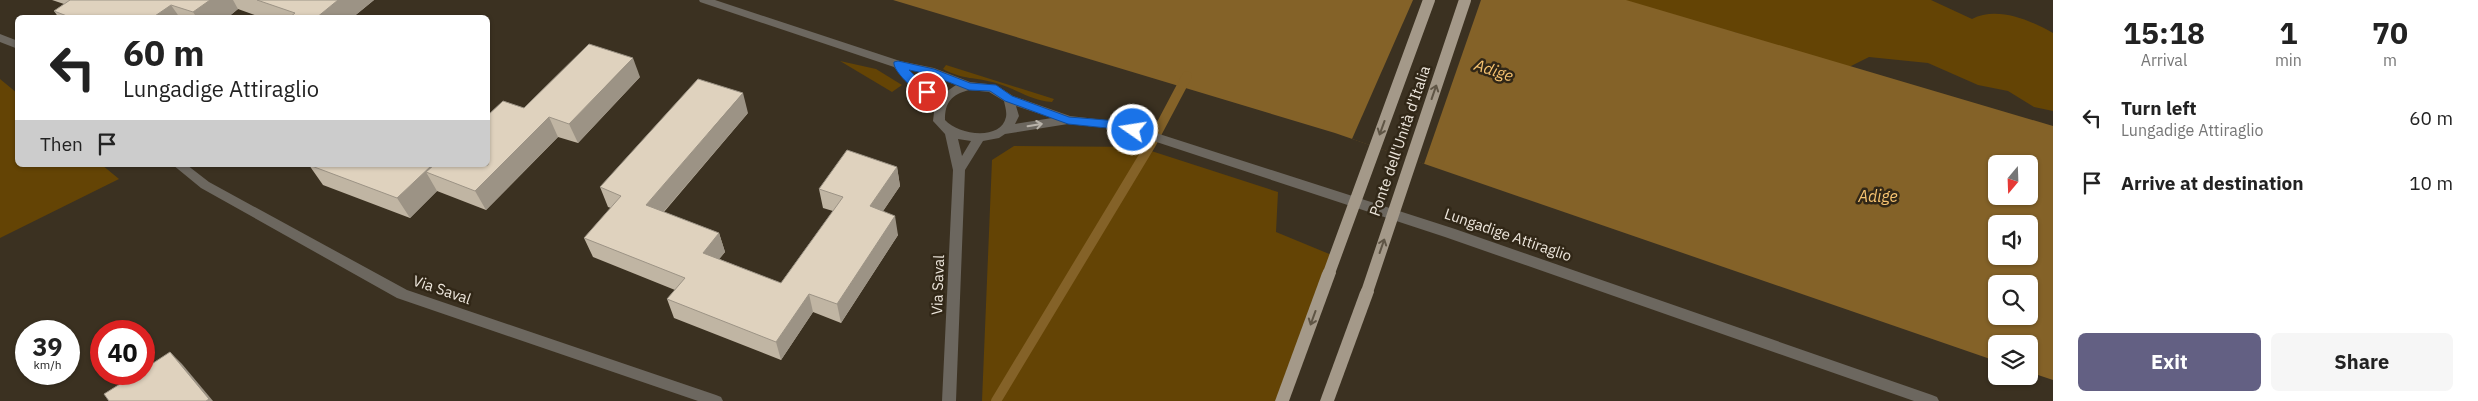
<!DOCTYPE html>
<html lang="en">
<head>
<meta charset="utf-8">
<style>
  :root { --surface:#fff; --page:#f6f6f6; --text:#222; --muted:#767676; --accent:#636083 }
  body { margin:0; font-family:"IBM Plex Sans",sans-serif; background:var(--page); color:var(--text); height:100vh; display:flex; flex-direction:column; font-size:19px; white-space:nowrap }
  * { box-sizing:border-box; margin:0 }
  p { font-size:16px; color:var(--muted) }
  .icon { flex:none; width:28px; height:28px; fill:none; stroke:currentColor; stroke-width:2; stroke-linecap:round; stroke-linejoin:round }
  .map { position:relative; flex:1; overflow:hidden }
  .side { display:flex; flex-direction:column; background:var(--surface); width:425px }
  .side>* { flex:none }
  .top-card { position:absolute; left:15px; top:15px; width:475px; height:152px; border-radius:8px; box-shadow:0 1px 4px #0004; background:#fff; color:var(--text); overflow:hidden }
  .needle { width:32px; rotate:199deg }
  .fabs { position:absolute; left:1988px; top:155px; display:grid; gap:10px }
  .fabs a { display:grid; place-items:center; width:50px; height:50px; border-radius:8px; background:var(--surface); box-shadow:0 1px 4px #0004; font-size:25px }
  .speed { position:absolute; left:15px; top:320px; display:flex; gap:10px; font-size:25px; font-weight:700; text-align:center }
  .speed>* { display:grid; place-content:center; width:65px; height:65px; border-radius:50%; background:var(--surface); box-shadow:0 1px 4px #0004; line-height:1 }
  .speed small { font-size:12px; font-weight:400 }
  .speed .limit { border:8px solid #d22; background:#fff; color:#111 }
  .pin { position:absolute; display:grid; place-items:center; width:42px; height:42px; color:#fff; margin:-21px; border:2px solid #fff; border-radius:50%; box-shadow:0 1px 5px #0007 }
  .me { position:absolute; width:55px; margin:-28px; rotate:283deg; stroke-linejoin:round; filter:drop-shadow(0 0 4px #0008) }
  .turn { display:flex; align-items:center; gap:18px; height:105px; padding:0 25px; font-size:22px }
  .turn .icon { width:65px; height:65px; stroke-width:2.5 }
  .turn b { display:block; font-size:35px; line-height:42px }
  .then { display:flex; align-items:center; height:48px; padding:0 25px; background:#0003; gap:10px; font-size:19px }
  .eta { display:flex; justify-content:space-evenly; align-items:center; height:85px; text-align:center }
  .eta b { font-size:30px; font-weight:800; line-height:35px }
  .cta { display:flex; gap:10px; margin-top:auto; padding:10px 25px }
  .cta a { flex:1; height:58px; border-radius:8px; background:var(--accent); color:#fff; font-size:20px; font-weight:800; line-height:58px; text-align:center }
  .cta a+a { background:var(--page); color:var(--text) }
  ul { padding:0; list-style:none }
  li { display:flex; align-items:center; gap:15px; height:65px; padding:0 25px }
  li div { flex:1 }
  li b { display:block; font-size:19px }
  li em { font-style:normal }
  main { display:flex; flex:1; min-height:0 }
  .map>svg:first-child { display:block }
</style>
</head>
<body>
<main>
<div class="map">
<svg width="2053" height="401" viewBox="0 0 2053 401">
  <rect width="100%" height="100%" fill="#3b3121"/>
  <!-- green -->
  <g fill="#644405">
    <path d="M 1597,0 L 1931,0 L 1972,19 C 1997,6 2030,20 2053,33 L 2053,111 L 2034,107 L 2008,91 L 1978,85 L 1928,63 L 1869,57 L 1851,66 L 1832,66 L 1734,32 L 1699,31 Z"/>
    <path d="M 840,61 L 876,69 L 902,85 L 892,92 Z"/>
    <path d="M 946,65 L 1054,99 L 1052,102 C 1029,100 1017,89 996,83 C 976,77 963,80 943,69 Z"/>
    <path d="M 0,79 L 17,93 L 18,165 L 102,165 L 119,179 L 0,238 Z"/>
    <path d="M 1014,146 L 1139,147 L 1278,192 L 1276,232 L 1339,258 L 1277,401 L 982,401 L 992,160 Z"/>
  </g>
  <!-- water -->
  <path fill="#846228" fill-rule="evenodd" d="M 893,0 L 1626,0 L 2053,126 L 2053,380 L 2029,372 L 2029,344 L 1996,344 L 1996,361 L 1335,133 ZM 1996,164 L 2029,164 L 2029,196 L 1996,196 ZM 1996,224 L 2029,224 L 2029,256 L 1996,256 ZM 1996,284 L 2029,284 L 2029,316 L 1996,316 Z"/>
  <!-- pier -->
  <path fill="#3b3121" d="M 1413,0 L 1481,0 L 1424,164 L 1352,139 Z"/>
  <g fill="none" stroke-linecap="round" stroke-linejoin="round">
    <!-- stream -->
    <path stroke="#846228" stroke-width="10" d="M 996,401 L 1151,144 L 1187,76"/>
    <!-- minor -->
    <g fill="#6c675f" fill-rule="evenodd">
      <path d="M 699,0 L 715,0 L 900,61 L 934,68 L 970,82 L 996,85 L 1013,96 L 1070,116 L 1122,122 L 1455,229 L 1932,395 L 1937,397 L 1939,401 L 1914,401 L 1445,237 L 1117,129 L 1068,124 L 1005,134 L 999,138 L 983,141 L 965,170 L 956,401 L 942,401 L 953,170 L 945,134 L 933,121 L 935,104 L 909,85 L 894,67 L 700,2 ZM 910,70 L 927,74 L 956,85 L 940,96 L 917,79 ZM 969,90 L 989,92 L 1004,101 C 1005,106 1007,112 1006,117 C 1001,141 958,135 945,120 C 945,102 951,95 969,90 ZM 1016,106 L 1052,118 L 1015,124 L 1019,116 ZM 958,139 L 971,141 L 962,156 Z"/>
      <path d="M 0,34 L 18,41 L 18,49 L 0,42 Z"/>
      <path d="M 173,165 L 187,165 L 209,182 L 407,290 L 716,395 L 721,397 L 723,401 L 698,401 L 397,298 L 201,188 Z"/>
    </g>
    <!-- major -->
    <g fill="#a49989" fill-rule="evenodd">
      <path d="M 1329,268 L 1334,269 L 1336,273 L 1289,401 L 1275,401 L 1322,273 L 1324,269 Z"/>
      <path d="M 1367,287 L 1372,288 L 1374,292 L 1334,401 L 1320,401 L 1360,292 L 1362,288 Z"/>
    </g>
    <!-- major-bridge -->
    <g stroke="#a49989" stroke-width="12">
      <path d="M 1329,273 L 1429,0"/>
      <path d="M 1367,292 L 1465,0"/>
    </g>
  </g>
  <!-- wall -->
  <g fill="#c0b5a3">
    <path d="M 52,0 L 374,0 L 352,18 L 263,18 L 238,9 L 227,18 L 59,18 L 54,11 L 64,4 Z"/>
    <path d="M 640,77 L 578,143 L 558,137 L 486,210 L 437,191 L 410,218 L 323,185 L 309,165 L 488,165 L 524,108 Z"/>
    <path d="M 748,113 L 664,212 L 719,233 L 725,252 L 719,259 L 781,283 L 833,211 L 823,208 L 819,189 L 897,167 L 900,186 L 883,211 L 898,235 L 841,323 L 813,312 L 781,360 L 674,318 L 667,299 L 675,290 L 593,257 L 584,238 L 611,208 L 608,207 L 600,187 Z"/>
  </g>
  <!-- shaded-wall -->
  <g fill="#9c9385">
    <path d="M 210,0 L 233,0 L 238,9 L 227,18 L 197,18 L 193,12 Z"/>
    <path d="M 338,0 L 374,0 L 352,18 L 316,18 Z"/>
    <path d="M 171,5 L 180,18 L 152,18 Z"/>
    <path d="M 633,58 L 640,77 L 578,143 L 569,124 Z"/>
    <path d="M 743,93 L 748,113 L 653,224 L 646,205 Z"/>
    <path d="M 549,117 L 558,137 L 486,210 L 475,191 Z"/>
    <path d="M 432,165 L 447,165 L 426,172 L 437,191 L 410,218 L 397,198 Z"/>
    <path d="M 897,167 L 900,186 L 873,226 L 870,206 Z"/>
    <path d="M 895,216 L 898,235 L 841,323 L 837,304 Z"/>
    <path d="M 719,233 L 725,252 L 709,272 L 703,253 Z"/>
    <path d="M 809,294 L 813,312 L 781,360 L 776,342 Z"/>
    <path d="M 170,352 L 182,364 L 213,401 L 206,401 Z"/>
  </g>
  <!-- building -->
  <g fill="#dfd2be" stroke="#9c9385">
    <path d="M 70,0 L 210,0 L 193,12 L 171,5 L 152,18 L 72,18 L 54,11 Z"/>
    <path d="M 257,0 L 338,0 L 316,18 L 289,18 L 295,13 Z"/>
    <path d="M 589,44 L 633,58 L 569,124 L 549,117 L 475,191 L 426,172 L 434,165 L 488,165 L 488,115 L 503,101 L 524,108 Z"/>
    <path d="M 698,79 L 743,93 L 646,205 L 719,233 L 703,253 L 781,283 L 843,197 L 819,189 L 847,150 L 897,167 L 870,206 L 895,216 L 837,304 L 809,294 L 776,342 L 667,299 L 685,278 L 584,238 L 621,196 L 600,187 Z"/>
    <path d="M 309,165 L 432,165 L 397,198 Z"/>
    <path d="M 170,352 L 209,399 L 206,401 L 109,401 L 104,394 L 136,374 L 144,374 L 144,369 Z"/>
  </g>
  <!-- one-way arrows -->
  <defs><path id="oneway-shaft" d="M-6 0H5M1.5-3L5.5 0L1.5 3" fill="none" stroke-width="1.6" stroke-linecap="round" stroke-linejoin="round" transform="scale(1.25)"/></defs>
  <g stroke="#5f5545">
    <use href="#oneway-shaft" transform="translate(1434 92) rotate(-71)"/>
    <use href="#oneway-shaft" transform="translate(1382 128) rotate(110)"/>
    <use href="#oneway-shaft" transform="translate(1382 246) rotate(-71)"/>
    <use href="#oneway-shaft" transform="translate(1313 318) rotate(110)"/>
  </g>
  <use stroke="#b9b3aa" href="#oneway-shaft" transform="translate(1035 125) rotate(-9)"/>
  <!-- route -->
  <path fill="#1a73e8" stroke="#114b97" d="M 898,61 L 934,69 L 970,83 L 996,85 L 1012,96 L 1069,117 L 1118,121 L 1137,127 L 1139,130 L 1133,134 L 1117,129 L 1068,124 L 1005,101 L 990,91 L 969,90 L 928,74 L 909,70 L 932,92 L 931,95 C 920,98 892,71 894,62 Z"/>
  <g text-anchor="middle" stroke-width="5" stroke-linejoin="round" paint-order="stroke">
    <!-- street labels -->
    <g font-size="15" fill="#ede6dc" stroke="#312717">
      <text transform="translate(1400 141) rotate(-71)" y="5">Ponte dell'Unità d'Italia</text>
      <text transform="translate(1508 235) rotate(19)" y="5">Lungadige Attiraglio</text>
      <text transform="translate(938 285) rotate(-88)" y="5">Via Saval</text>
      <text transform="translate(442 290) rotate(19)" y="5">Via Saval</text>
    </g>
    <!-- water labels -->
    <g font-size="16" font-style="italic" fill="#f8c471" stroke="#312717">
      <text transform="translate(1494 70) rotate(18)" y="6">Adige</text>
      <text x="1878" y="202">Adige</text>
    </g>
  </g>
</svg>
<div class="fabs">
<a><svg class="needle" viewBox="-14 -14 28 28"><path d="M0-13l5 13h-10z" fill="#e53935"/><path d="M0 13l5-13h-10z" fill="#767676"/></svg></a>
<a><svg class="icon" aria-label="sound" viewBox="0 0 24 24"><path d="M4 9h4l5-4v14l-5-4H4zM17 9q2 3 0 6"/></svg></a>
<a><svg class="icon" aria-label="search" viewBox="0 0 24 24"><circle cx="10" cy="10" r="6"/><path d="M15 15l6 6"/></svg></a>
<a><svg class="icon" aria-label="layers" viewBox="0 0 24 24"><path d="M12 4l9 5-9 5-9-5zM3 14l9 5 9-5"/></svg></a>
</div>
<div class="speed"><div>39<small>km/h</small></div><div class="limit">40</div></div>
<div class="pin" style="left:927px;top:92px;background:#d93025"><svg class="icon" aria-label="arrive" viewBox="0 0 24 24"><path d="M6 21V4h12l-3 4 3 4H6"/></svg></div>
<svg class="me" style="left:1133px;top:130px" viewBox="-20 -20 40 40"><circle r="17" fill="#1a73e8" stroke="#fff" stroke-width="3"/><path d="M0-11L8 9 0 5-8 9z" fill="#fff"/></svg>
<div class="top-card">
<div class="turn"><svg class="icon" aria-label="left" viewBox="0 0 24 24"><path d="M17 20v-9H6M10 6l-5 5 5 5"/></svg><div><b>60 m</b>Lungadige Attiraglio</div></div>
<div class="then">Then<svg class="icon" aria-label="arrive" viewBox="0 0 24 24"><path d="M6 21V4h12l-3 4 3 4H6"/></svg></div>
</div>
</div>
<section class="side">
<div class="eta">
<div><b>15:18</b><p>Arrival</p></div>
<div><b>1</b><p>min</p></div>
<div><b>70</b><p>m</p></div>
</div>
<ul>
<li><svg class="icon" aria-label="left" viewBox="0 0 24 24"><path d="M17 20v-9H6M10 6l-5 5 5 5"/></svg><div><b>Turn left</b><p>Lungadige Attiraglio</p></div><em>60 m</em></li>
<li><svg class="icon" aria-label="arrive" viewBox="0 0 24 24"><path d="M6 21V4h12l-3 4 3 4H6"/></svg><div><b>Arrive at destination</b></div><em>10 m</em></li>
</ul>
<div class="cta"><a>Exit</a><a>Share</a></div>
</section>
</main>
</body>
</html>
